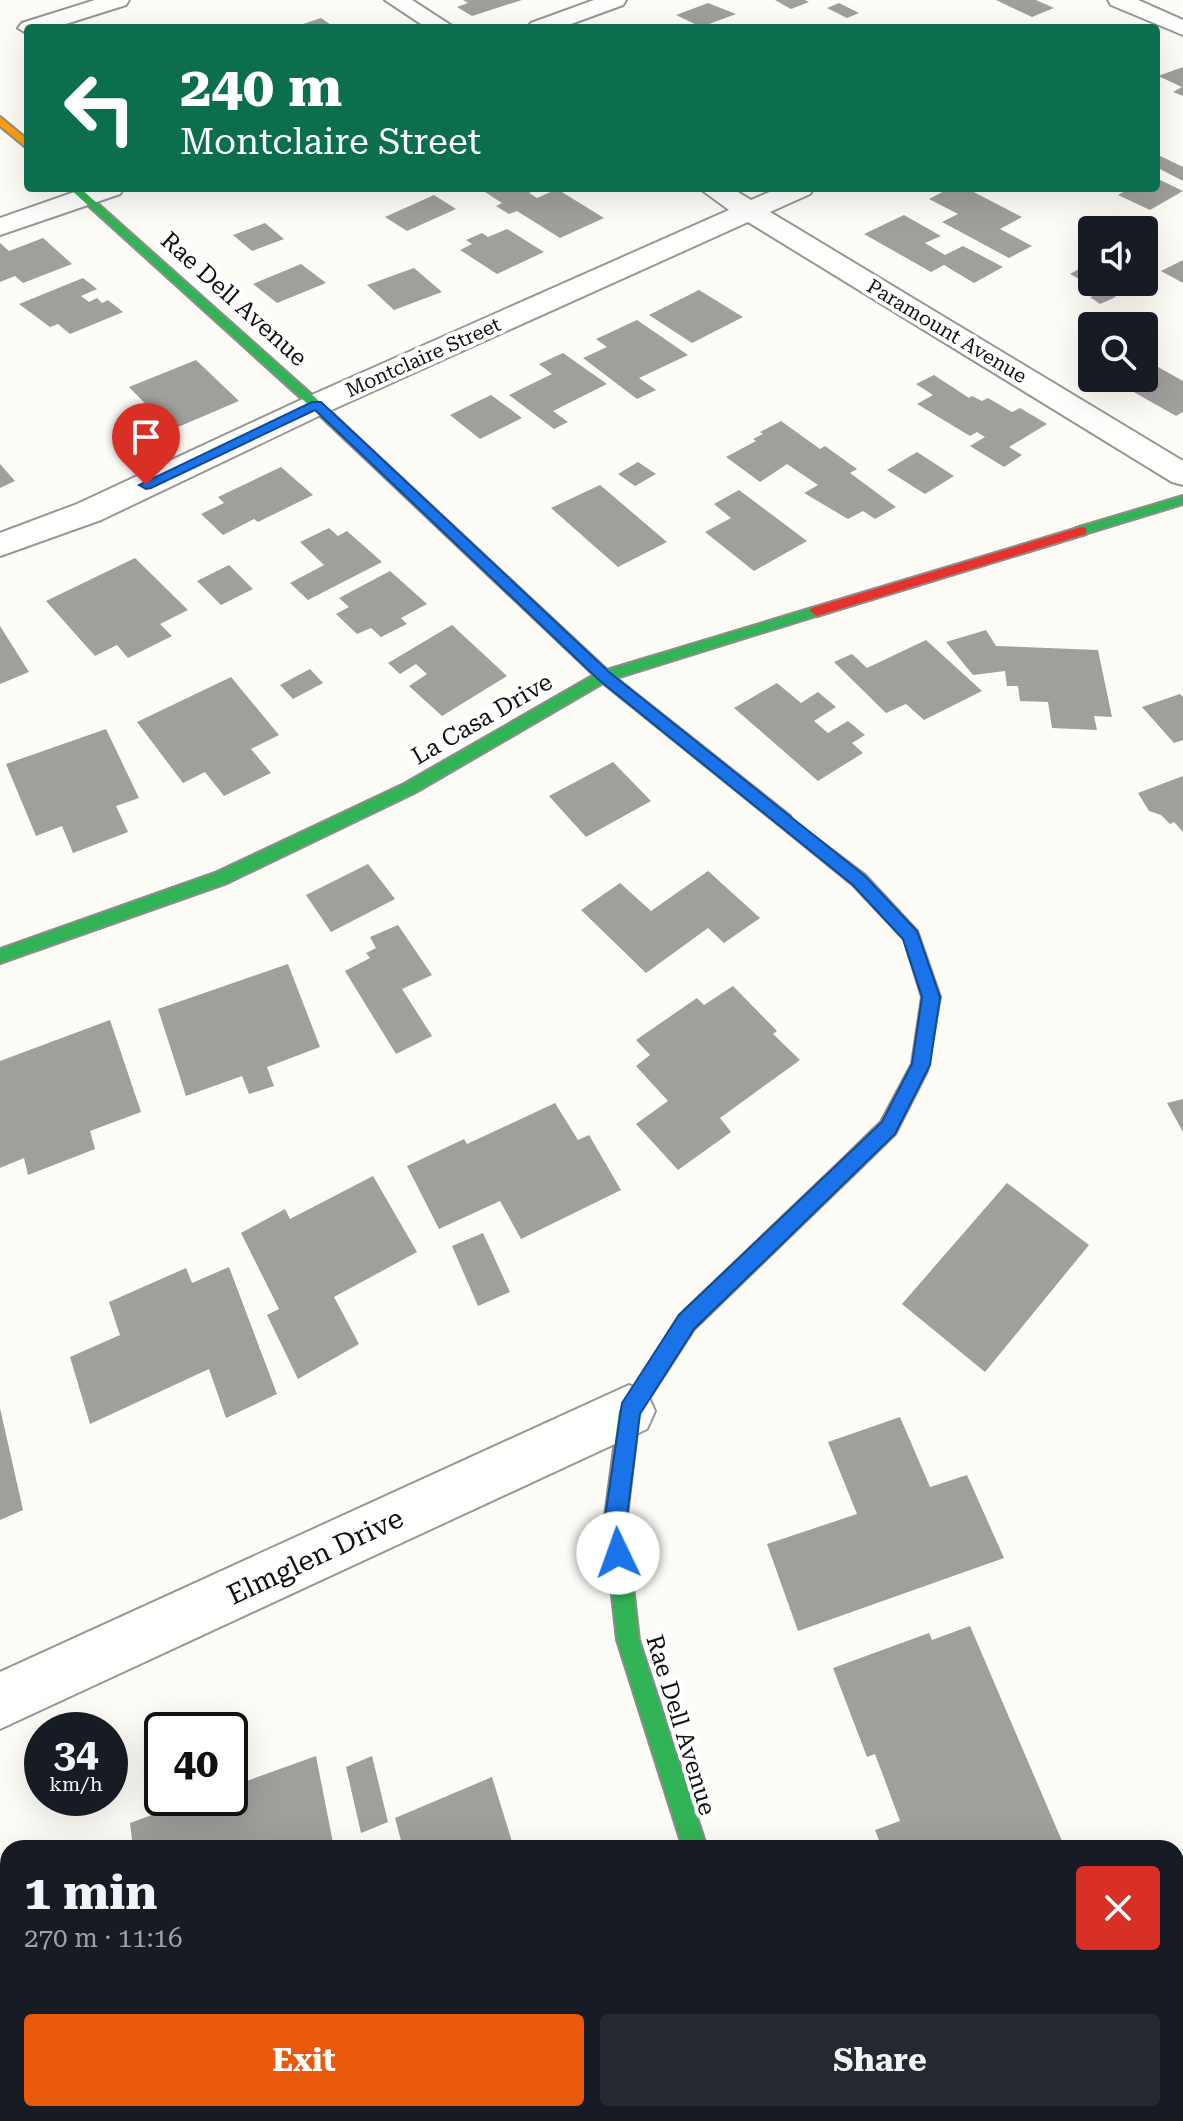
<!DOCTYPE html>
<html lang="en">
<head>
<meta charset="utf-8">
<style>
  :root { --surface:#171b24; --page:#242831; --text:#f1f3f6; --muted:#9ea1a6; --accent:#ea580c }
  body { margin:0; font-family:"Roboto Serif",serif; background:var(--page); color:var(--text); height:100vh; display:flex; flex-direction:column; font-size:30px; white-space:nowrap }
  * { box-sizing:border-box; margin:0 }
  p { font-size:26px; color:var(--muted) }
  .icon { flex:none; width:44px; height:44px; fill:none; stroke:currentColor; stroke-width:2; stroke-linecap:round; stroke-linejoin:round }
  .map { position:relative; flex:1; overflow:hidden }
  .side { position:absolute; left:0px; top:1840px; width:1184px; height:282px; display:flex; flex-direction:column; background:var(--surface); border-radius:24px 24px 0 0; box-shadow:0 8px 32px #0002 }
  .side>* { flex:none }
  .top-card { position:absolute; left:24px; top:24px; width:1136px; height:168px; border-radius:8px; box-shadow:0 8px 32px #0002; background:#0b6e4f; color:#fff; overflow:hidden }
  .controls { position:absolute; left:1078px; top:216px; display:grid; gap:16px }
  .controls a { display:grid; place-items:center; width:80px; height:80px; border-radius:8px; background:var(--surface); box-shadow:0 8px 32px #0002; font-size:40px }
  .speed { position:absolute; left:24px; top:1712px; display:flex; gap:16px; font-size:40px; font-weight:700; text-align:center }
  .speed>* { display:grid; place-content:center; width:104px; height:104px; border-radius:50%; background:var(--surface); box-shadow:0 8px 32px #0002; line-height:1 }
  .speed small { font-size:20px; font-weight:400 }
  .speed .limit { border:4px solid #111; border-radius:12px; background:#fff; color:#111 }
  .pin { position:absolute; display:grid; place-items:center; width:68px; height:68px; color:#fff; margin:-82px -34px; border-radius:50% 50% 50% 0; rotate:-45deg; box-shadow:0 0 8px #0007 }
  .pin .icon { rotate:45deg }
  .me { position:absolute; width:88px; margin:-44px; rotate:357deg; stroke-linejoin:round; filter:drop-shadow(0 0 6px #0008) }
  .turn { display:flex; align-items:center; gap:28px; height:168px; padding:0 24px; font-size:36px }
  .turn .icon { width:104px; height:104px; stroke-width:2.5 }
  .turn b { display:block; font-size:56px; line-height:68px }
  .round { display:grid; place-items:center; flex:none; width:84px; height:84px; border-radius:8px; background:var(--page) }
  .headline { display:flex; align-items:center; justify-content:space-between; height:136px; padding:0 24px }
  h1 { font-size:48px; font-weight:700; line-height:60px }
  .action { display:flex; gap:16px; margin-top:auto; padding:16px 24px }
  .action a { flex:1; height:92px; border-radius:8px; background:var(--accent); color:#fff; font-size:32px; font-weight:700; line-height:92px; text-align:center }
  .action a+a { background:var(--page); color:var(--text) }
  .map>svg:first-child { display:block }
</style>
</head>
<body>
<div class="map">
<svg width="1183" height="2121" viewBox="0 0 1183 2121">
  <rect width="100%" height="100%" fill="#fdfcf7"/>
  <!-- building -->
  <g fill="#a19f9c">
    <path d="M 463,0 L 522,0 L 472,16 L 457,7 L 468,3 Z"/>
    <path d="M 775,0 L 805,0 L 809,2 L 791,9 Z"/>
    <path d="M 996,0 L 1036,0 L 1054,8 L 1032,17 Z"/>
    <path d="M 708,3 L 736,14 L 701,27 L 676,15 Z"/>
    <path d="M 839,3 L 859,13 L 847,18 L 827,8 Z"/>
    <path d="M 321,18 L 334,27 L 294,28 L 294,27 Z"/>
    <path d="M 1183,67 L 1183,96 L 1173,92 L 1182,87 L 1158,76 Z"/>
    <path d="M 1156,154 L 1183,167 L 1183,181 L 1156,167 Z"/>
    <path d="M 1156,178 L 1183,191 L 1150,210 L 1118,195 L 1130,188 L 1156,188 Z"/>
    <path d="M 486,188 L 542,188 L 529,193 L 537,198 L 557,189 L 604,218 L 560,238 L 517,211 L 509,214 L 496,206 L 502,203 L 482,190 Z"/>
    <path d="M 950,188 L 966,188 L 1022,217 L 1000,229 L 1032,246 L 1009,258 L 942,222 L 958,214 L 929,199 Z"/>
    <path d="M 434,195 L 456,209 L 407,231 L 385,217 Z"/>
    <path d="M 904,215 L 941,236 L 925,243 L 945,255 L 963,246 L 1003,267 L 974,283 L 944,265 L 931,272 L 864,234 Z"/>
    <path d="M 265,223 L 284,239 L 252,251 L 233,235 Z"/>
    <path d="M 507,229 L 544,252 L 497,274 L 460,250 L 472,244 L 466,240 L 482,233 L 488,237 Z"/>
    <path d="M 43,238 L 72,264 L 23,283 L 15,276 L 0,282 L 0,243 L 9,251 Z"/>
    <path d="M 1183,260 L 1183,283 L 1161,271 Z"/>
    <path d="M 1089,263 L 1092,264 L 1092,275 L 1083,281 L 1070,274 Z"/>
    <path d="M 301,264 L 326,283 L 277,303 L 253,284 Z"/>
    <path d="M 414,268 L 442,292 L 394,310 L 367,285 Z"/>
    <path d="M 83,278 L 97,289 L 81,296 L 89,302 L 97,298 L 102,303 L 108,300 L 123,312 L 70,334 L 58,324 L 50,327 L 19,304 Z"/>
    <path d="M 699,290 L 743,317 L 692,343 L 649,315 Z"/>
    <path d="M 1107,291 L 1116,297 L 1100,304 L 1090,297 Z"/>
    <path d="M 637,320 L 688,355 L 639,378 L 656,390 L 637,399 L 583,358 L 607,347 L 596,339 Z"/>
    <path d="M 563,353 L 607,384 L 553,411 L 568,422 L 554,429 L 509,395 L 552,374 L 539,364 Z"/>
    <path d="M 1144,359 L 1183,381 L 1183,412 L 1176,416 L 1109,378 L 1144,378 Z"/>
    <path d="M 196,360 L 239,401 L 171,430 L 129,387 Z"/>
    <path d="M 934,375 L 969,398 L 972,396 L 982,401 L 988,398 L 1012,412 L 1020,408 L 1047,424 L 1009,447 L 1022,455 L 1004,467 L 970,446 L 985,437 L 977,432 L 970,436 L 917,404 L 933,395 L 916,384 Z"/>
    <path d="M 491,395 L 522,418 L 480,439 L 450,415 Z"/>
    <path d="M 781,421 L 820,449 L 825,446 L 857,469 L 850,473 L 896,507 L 875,519 L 863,511 L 848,519 L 804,493 L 818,485 L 787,464 L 760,482 L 726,457 L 756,441 L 753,439 L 763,434 L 760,432 Z"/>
    <path d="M 917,452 L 954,476 L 925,494 L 887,470 Z"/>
    <path d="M 638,462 L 656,474 L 635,486 L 618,474 Z"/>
    <path d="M 0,464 L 15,481 L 0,488 Z"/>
    <path d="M 281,467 L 313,495 L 258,522 L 254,519 L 223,535 L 201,514 L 224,503 L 218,497 Z"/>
    <path d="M 600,485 L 667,542 L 618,567 L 551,508 Z"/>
    <path d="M 739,490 L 807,541 L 754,571 L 705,532 L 731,518 L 714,504 Z"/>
    <path d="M 329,528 L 338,536 L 347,531 L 382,562 L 308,600 L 290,583 L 324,565 L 300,542 Z"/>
    <path d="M 135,558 L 188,610 L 160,624 L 172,636 L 128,658 L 117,645 L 95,656 L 46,601 Z"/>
    <path d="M 229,565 L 253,589 L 221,605 L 197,581 Z"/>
    <path d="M 390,571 L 427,604 L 401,618 L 407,624 L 381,637 L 371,628 L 357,634 L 336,614 L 349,607 L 339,598 Z"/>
    <path d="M 452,625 L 507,676 L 442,716 L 409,686 L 427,674 L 416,664 L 400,674 L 388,663 Z"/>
    <path d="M 0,626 L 29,672 L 0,684 Z"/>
    <path d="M 986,630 L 996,646 L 1098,650 L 1112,717 L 1094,716 L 1097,730 L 1052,728 L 1048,702 L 1020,701 L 1018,686 L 1007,686 L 1005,671 L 973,675 L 946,642 Z"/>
    <path d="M 926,640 L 982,691 L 924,720 L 906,704 L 886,713 L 834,662 L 852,654 L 867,668 Z"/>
    <path d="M 310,669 L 323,683 L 293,699 L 280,685 Z"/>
    <path d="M 231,677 L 279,735 L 251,749 L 271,773 L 224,796 L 205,772 L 183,783 L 137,722 Z"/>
    <path d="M 777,683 L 801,703 L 818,692 L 836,707 L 814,721 L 828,733 L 848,721 L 865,735 L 852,743 L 863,753 L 818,781 L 734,708 Z"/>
    <path d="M 1180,694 L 1183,697 L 1183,740 L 1174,743 L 1142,707 Z"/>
    <path d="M 106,729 L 139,798 L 116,806 L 128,832 L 73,853 L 62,826 L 36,836 L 6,764 Z"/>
    <path d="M 613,762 L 651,801 L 586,837 L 549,796 Z"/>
    <path d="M 1183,776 L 1183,832 L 1174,822 L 1170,824 L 1161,815 L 1149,811 L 1138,793 Z"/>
    <path d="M 368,864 L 395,899 L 331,932 L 306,895 Z"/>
    <path d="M 708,871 L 760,918 L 724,943 L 708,928 L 646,973 L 581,910 L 620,883 L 651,911 Z"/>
    <path d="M 398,925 L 432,975 L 402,989 L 432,1036 L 396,1054 L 345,971 L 370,958 L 366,953 L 376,948 L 370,937 Z"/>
    <path d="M 288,964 L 320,1047 L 267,1067 L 274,1086 L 249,1094 L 242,1076 L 186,1096 L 158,1009 Z"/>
    <path d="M 733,986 L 777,1031 L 773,1034 L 800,1060 L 720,1118 L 731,1132 L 678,1170 L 636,1124 L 668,1101 L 636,1066 L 650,1055 L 636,1040 L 697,998 L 704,1005 Z"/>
    <path d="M 110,1020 L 141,1112 L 90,1131 L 95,1149 L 28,1175 L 24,1158 L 0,1168 L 0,1061 Z"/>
    <path d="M 1183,1099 L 1183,1132 L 1167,1103 Z"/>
    <path d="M 555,1103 L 578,1140 L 589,1135 L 621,1190 L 521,1239 L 500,1201 L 439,1229 L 407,1166 L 464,1139 L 467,1144 Z"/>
    <path d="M 373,1176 L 417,1252 L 334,1297 L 359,1344 L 298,1379 L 267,1315 L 279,1309 L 241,1233 L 285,1209 L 290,1219 Z"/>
    <path d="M 1007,1183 L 1089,1245 L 985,1372 L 902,1304 Z"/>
    <path d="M 483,1233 L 510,1292 L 478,1306 L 452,1246 Z"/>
    <path d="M 229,1267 L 277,1394 L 226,1418 L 209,1369 L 90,1424 L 70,1357 L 120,1335 L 109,1302 L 186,1268 L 192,1283 Z"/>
    <path d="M 0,1408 L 23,1510 L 0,1520 Z"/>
    <path d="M 900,1417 L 930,1487 L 967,1475 L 1004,1558 L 798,1631 L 767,1544 L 857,1514 L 828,1442 Z"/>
    <path d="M 970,1626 L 1065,1848 L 882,1848 L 875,1830 L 900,1821 L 875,1754 L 867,1757 L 833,1668 L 929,1633 L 932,1640 Z"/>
    <path d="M 316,1756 L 334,1848 L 133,1848 L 130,1823 L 198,1798 L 230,1798 L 230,1787 Z"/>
    <path d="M 372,1756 L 388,1822 L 361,1833 L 346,1767 Z"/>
    <path d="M 492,1777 L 514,1848 L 403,1848 L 395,1818 Z"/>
    <path d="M 8,1965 L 8,2114 L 28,2114 L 14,2121 L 0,2121 L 0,1968 Z"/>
    <path d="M 997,2114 L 1129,2114 L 1132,2121 L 1000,2121 Z"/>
  </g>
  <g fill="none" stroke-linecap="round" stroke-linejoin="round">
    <!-- street casing -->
    <g stroke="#979795" stroke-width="4">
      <g id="street">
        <path d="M 95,0 L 129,0 L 126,5 L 53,28 L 28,28 L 28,34 L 18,28 L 22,23 Z"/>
        <path d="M 385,0 L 412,0 L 455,28 L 427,28 Z"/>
        <path d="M 594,0 L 626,0 L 623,5 L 560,28 L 527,28 L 531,23 Z"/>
        <path d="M 1108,0 L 1138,0 L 1183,20 L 1183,35 L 1111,5 Z"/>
        <path d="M 86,188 L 124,188 L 120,194 L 0,235 L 0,218 Z"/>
        <path d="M 699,188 L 731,188 L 751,200 L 779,188 L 814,188 L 810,194 L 770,212 L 1183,461 L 1183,485 L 1172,482 L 748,222 L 327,412 L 101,520 L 0,556 L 0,533 L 77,504 L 305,398 L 729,210 Z"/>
        <path d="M 629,1385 L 647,1393 L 655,1411 L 647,1429 L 0,1729 L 0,1672 Z"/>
      </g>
    </g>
    <!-- fast casing -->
    <g stroke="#8e8d8b" stroke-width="4">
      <g id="fast">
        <path d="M 69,188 L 80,188 L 320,402 L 607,670 L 812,608 L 822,608 L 822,614 L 616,678 L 790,816 L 792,820 L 790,824 L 778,824 L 603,683 L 416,792 L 227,883 L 0,963 L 0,949 L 215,873 L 404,784 L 594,675 L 312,408 Z"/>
        <path d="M 1183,496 L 1183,504 L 1081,535 L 1074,531 L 1076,528 Z"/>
        <path d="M 846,1160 L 853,1163 L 855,1169 L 853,1175 L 694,1329 L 639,1414 L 626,1524 L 639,1640 L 707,1848 L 683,1848 L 617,1640 L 604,1524 L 619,1411 L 680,1315 L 839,1163 Z"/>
      </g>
    </g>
    <!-- slow casing -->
    <g stroke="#8e8d8b" stroke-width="4">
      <g id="slow">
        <path d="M 0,117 L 28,140 L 28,149 L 0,126 Z"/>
        <path d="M 784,814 L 865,875 L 917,931 L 940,997 L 927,1071 L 895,1134 L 853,1175 L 846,1178 L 839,1175 L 837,1169 L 839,1163 L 881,1122 L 912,1064 L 922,997 L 904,939 L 853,885 L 778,824 L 776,820 L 778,816 Z"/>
      </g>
    </g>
    <!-- jam casing -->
    <g stroke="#8e8d8b" stroke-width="4">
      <g id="jam">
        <path d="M 1081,527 L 1086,528 L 1086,534 L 817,616 L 810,611 L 812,608 Z"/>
        <path d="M 768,2114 L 794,2114 L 796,2121 L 770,2121 Z"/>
      </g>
    </g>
    <!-- street -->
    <use href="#street" fill="#fffffe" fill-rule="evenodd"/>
    <!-- fast -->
    <use href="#fast" fill="#30b455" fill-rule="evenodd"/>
    <!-- slow -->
    <use href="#slow" fill="#ff9f0a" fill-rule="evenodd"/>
    <!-- jam -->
    <use href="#jam" fill="#e5322d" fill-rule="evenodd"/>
  </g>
  <!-- route -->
  <path fill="#1a73e8" stroke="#114b97" stroke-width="2" d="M 312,402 L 321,402 L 609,672 L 865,876 L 917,931 L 940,997 L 930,1065 L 895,1134 L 694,1329 L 640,1414 L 626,1524 L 629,1553 L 626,1561 L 618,1564 L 610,1561 L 604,1524 L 622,1403 L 679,1315 L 882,1122 L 912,1064 L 922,997 L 903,939 L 853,885 L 599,680 L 315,410 L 151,488 L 146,489 L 139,485 Z"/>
  <g text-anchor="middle" stroke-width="8" stroke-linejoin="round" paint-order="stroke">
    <!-- far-street labels -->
    <g font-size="20" fill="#111" stroke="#fff">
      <text transform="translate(947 331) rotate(31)" y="7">Paramount Avenue</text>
      <text transform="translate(423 357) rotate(-24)" y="7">Montclaire Street</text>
    </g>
    <!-- street labels -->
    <g font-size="24" fill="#111" stroke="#fff">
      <text transform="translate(234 299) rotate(42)" y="8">Rae Dell Avenue</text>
      <text transform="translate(482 719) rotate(-30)" y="8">La Casa Drive</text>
      <text transform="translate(681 1725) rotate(73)" y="8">Rae Dell Avenue</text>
    </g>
    <!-- near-street labels -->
    <g font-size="28" fill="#111" stroke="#fff">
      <text transform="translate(315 1556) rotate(-25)" y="10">Elmglen Drive</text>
    </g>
  </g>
</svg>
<div class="controls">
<a><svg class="icon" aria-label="sound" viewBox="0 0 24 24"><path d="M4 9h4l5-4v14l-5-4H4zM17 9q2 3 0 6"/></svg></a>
<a><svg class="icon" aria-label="search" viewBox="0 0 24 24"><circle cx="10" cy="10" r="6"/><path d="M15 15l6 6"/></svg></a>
</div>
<div class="speed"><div>34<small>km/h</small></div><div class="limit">40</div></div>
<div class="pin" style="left:146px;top:485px;background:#d93025"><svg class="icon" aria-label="arrive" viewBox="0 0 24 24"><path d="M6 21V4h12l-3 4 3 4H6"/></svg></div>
<svg class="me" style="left:618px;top:1553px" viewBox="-20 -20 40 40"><circle r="19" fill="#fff"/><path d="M0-13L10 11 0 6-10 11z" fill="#1a73e8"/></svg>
<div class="top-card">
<div class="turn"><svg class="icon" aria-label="left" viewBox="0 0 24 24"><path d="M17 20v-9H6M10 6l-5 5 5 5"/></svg><div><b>240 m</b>Montclaire Street</div></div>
</div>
<section class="side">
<div class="headline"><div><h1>1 min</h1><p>270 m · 11:16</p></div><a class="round" style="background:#d93025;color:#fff"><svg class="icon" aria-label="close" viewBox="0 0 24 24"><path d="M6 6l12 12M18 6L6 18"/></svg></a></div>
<div class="action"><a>Exit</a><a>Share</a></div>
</section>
</div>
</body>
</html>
